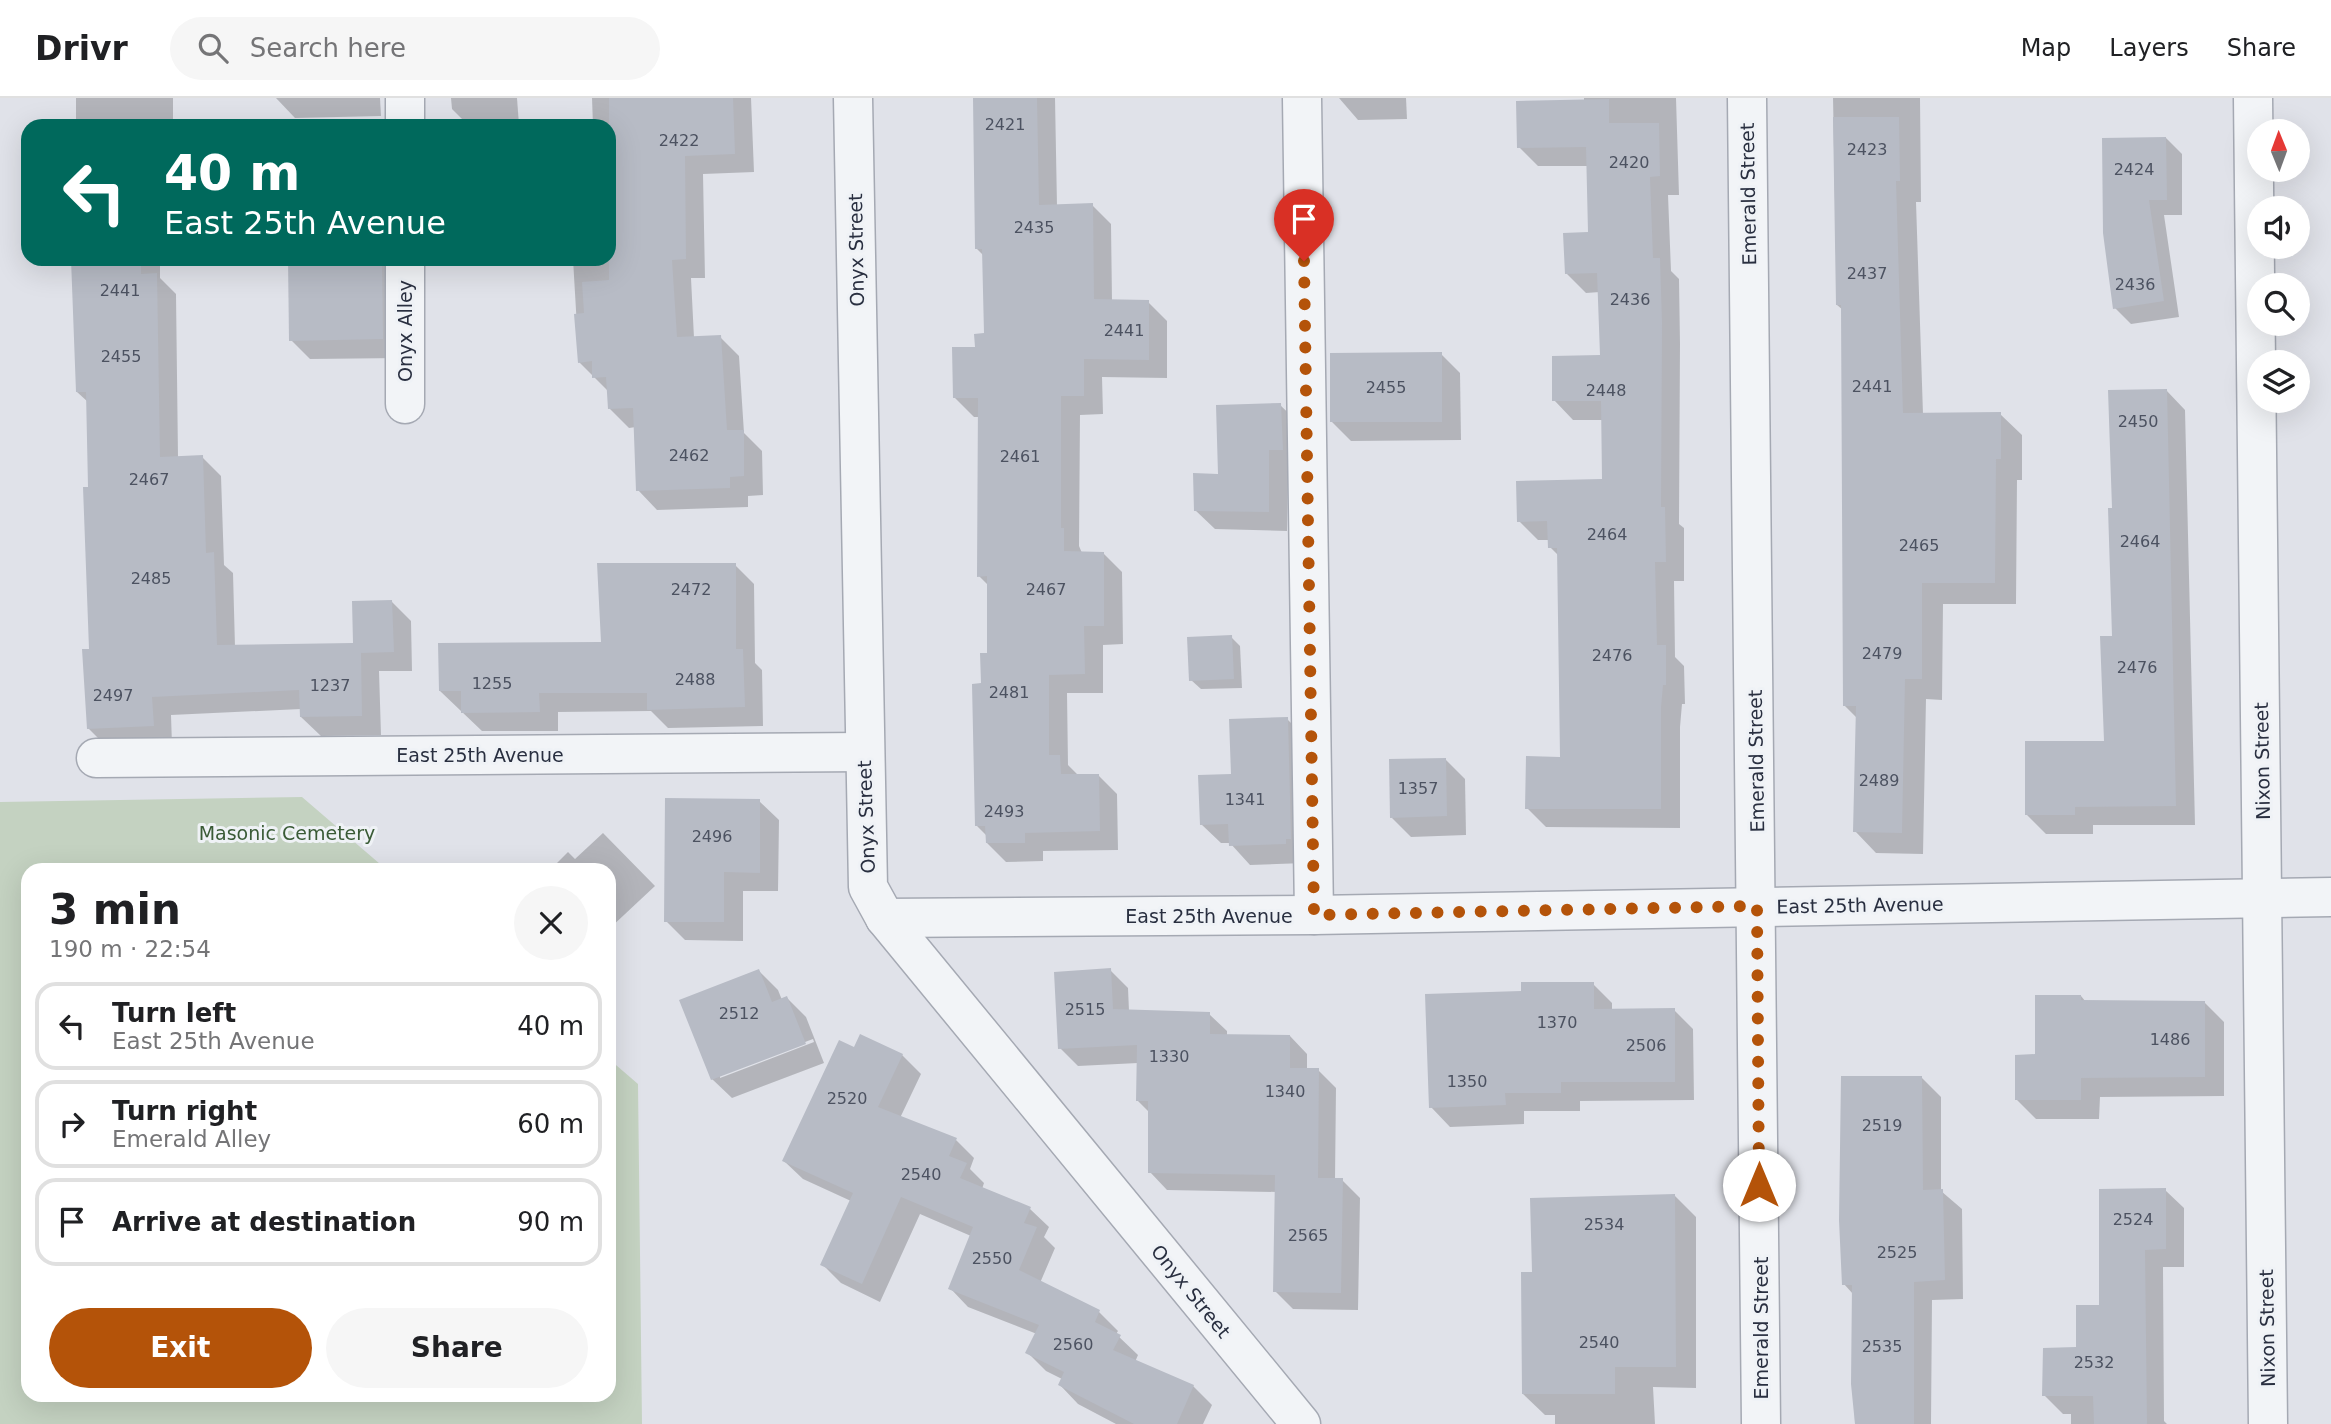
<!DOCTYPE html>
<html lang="en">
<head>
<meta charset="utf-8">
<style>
  :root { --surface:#fff; --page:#f6f6f6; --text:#202124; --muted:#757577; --line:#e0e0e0; --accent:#b45309 }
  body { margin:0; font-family:"DejaVu Sans",sans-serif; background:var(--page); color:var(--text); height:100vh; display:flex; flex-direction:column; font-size:26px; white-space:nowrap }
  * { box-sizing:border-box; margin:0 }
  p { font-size:23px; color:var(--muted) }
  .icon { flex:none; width:38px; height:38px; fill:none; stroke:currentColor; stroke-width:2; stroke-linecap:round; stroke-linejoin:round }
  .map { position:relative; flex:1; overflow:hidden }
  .side { position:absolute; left:21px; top:765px; width:595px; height:539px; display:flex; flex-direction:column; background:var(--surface); border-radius:21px; box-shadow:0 7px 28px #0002 }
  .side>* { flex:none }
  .banner { position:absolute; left:21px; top:21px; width:595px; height:147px; border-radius:21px; box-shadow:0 7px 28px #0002; background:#00695c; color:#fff; overflow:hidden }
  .needle { width:46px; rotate:359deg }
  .controls { position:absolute; left:2247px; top:21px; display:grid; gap:14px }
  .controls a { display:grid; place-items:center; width:63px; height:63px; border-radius:50%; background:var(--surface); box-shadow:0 7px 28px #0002; font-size:35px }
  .pin { position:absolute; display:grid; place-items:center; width:60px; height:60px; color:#fff; margin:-72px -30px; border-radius:50% 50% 50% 0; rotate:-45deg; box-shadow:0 0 7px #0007 }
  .pin .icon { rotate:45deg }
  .me { position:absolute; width:77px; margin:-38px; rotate:0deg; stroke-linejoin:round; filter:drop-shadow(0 0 5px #0008) }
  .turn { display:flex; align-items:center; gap:24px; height:147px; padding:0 28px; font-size:32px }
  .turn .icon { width:91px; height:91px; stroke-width:2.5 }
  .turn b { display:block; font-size:49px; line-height:60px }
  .round { display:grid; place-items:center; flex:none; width:74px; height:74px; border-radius:37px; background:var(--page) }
  .overview { display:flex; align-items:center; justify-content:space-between; height:119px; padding:0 28px }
  h1 { font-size:42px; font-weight:700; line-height:52px }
  .cta { display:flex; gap:14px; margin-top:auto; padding:14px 28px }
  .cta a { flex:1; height:80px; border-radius:42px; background:var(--accent); color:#fff; font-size:28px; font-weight:700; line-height:80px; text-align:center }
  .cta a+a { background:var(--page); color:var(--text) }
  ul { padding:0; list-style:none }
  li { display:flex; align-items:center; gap:21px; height:88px; margin:0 14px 10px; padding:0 14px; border:4px solid var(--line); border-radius:21px }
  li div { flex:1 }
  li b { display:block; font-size:26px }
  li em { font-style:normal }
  header { display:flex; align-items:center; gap:42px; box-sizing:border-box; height:98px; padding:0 35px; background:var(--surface); border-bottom:2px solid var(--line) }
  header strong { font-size:33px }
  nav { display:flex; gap:38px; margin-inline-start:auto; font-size:24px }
  .search { width:490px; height:63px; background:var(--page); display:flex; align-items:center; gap:18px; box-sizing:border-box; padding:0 24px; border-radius:38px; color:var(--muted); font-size:26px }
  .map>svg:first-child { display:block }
</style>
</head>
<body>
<header>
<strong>Drivr</strong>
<div class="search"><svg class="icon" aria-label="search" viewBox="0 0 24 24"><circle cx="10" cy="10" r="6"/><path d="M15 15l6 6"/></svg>Search here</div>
<nav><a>Map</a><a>Layers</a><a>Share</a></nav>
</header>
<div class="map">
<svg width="2331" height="1326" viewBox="0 0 2331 1326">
  <rect width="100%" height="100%" fill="#e0e2e9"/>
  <!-- green -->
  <path fill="#c4d2c1" d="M 302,699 L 387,772 L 28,772 L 28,1297 L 609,1297 L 609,961 L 638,986 L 642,1326 L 0,1326 L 0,704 Z"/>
  <!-- shadow -->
  <g fill="#0003" fill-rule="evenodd">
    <rect x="76" y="0" width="97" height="28"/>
    <path d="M 380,0 L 381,18 L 295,20 L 276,0 Z"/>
    <path d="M 451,0 L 517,0 L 519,27 L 469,28 L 452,11 Z"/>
    <path d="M 592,0 L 751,0 L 754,74 L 703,76 L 705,180 L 691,180 L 694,240 L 720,239 L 739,258 L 744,335 L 762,353 L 763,397 L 748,398 L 748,409 L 657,412 L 638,392 L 636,329 L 629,330 L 610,311 L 609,294 L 579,264 L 573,161 L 609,161 L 609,28 L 593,28 Z"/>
    <path d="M 974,0 L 1055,0 L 1057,108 L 1092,107 L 1111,126 L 1112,203 L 1148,204 L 1167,223 L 1167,280 L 1102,279 L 1103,316 L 1080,317 L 1079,448 L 1082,455 L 1103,455 L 1122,474 L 1123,546 L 1103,547 L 1103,595 L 1067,595 L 1068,667 L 1079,678 L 1098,677 L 1117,696 L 1118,752 L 1043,753 L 1043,763 L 1006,764 L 987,745 L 987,738 L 977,728 L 982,587 L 989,557 L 989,488 L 979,478 L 980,319 L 974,319 L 955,300 L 986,237 L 984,158 L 976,150 Z"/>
    <path d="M 1339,0 L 1406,0 L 1407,21 L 1358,22 Z"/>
    <path d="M 1584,0 L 1676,0 L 1679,97 L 1668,97 L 1671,173 L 1679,181 L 1680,246 L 1679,426 L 1684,430 L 1684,483 L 1674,483 L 1675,559 L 1684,568 L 1685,606 L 1682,606 L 1680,629 L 1680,730 L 1546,729 L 1527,710 L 1561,660 L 1559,458 L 1550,449 L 1550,442 L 1538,442 L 1519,423 L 1603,383 L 1603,322 L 1573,322 L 1554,302 L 1601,259 L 1600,194 L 1586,195 L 1567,176 L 1590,136 L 1588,68 L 1538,68 L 1519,49 L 1584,3 Z"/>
    <path d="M 1833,0 L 1920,0 L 1921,104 L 1916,104 L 1923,316 L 2000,316 L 2022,337 L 2022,382 L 2017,382 L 2016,506 L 1943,506 L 1942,602 L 1926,601 L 1923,756 L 1876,755 L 1855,733 L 1857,620 L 1844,607 L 1843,212 L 1837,207 Z"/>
    <path d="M 2166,40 L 2182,56 L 2182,117 L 2164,117 L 2179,219 L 2131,226 L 2115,210 Z"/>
    <path d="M 73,161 L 160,161 L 160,180 L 176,196 L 178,359 L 202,359 L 221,378 L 224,467 L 233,475 L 235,549 L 355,547 L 392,504 L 411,523 L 412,573 L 379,573 L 381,637 L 321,638 L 301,619 L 301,611 L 171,617 L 172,647 L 108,650 L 88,630 L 91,553 L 88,304 L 77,294 Z"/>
    <path d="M 289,161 L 387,161 L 402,260 L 310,261 L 291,242 Z"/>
    <path d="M 1441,256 L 1460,275 L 1461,342 L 1351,343 L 1331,323 Z"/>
    <path d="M 2166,292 L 2185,312 L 2195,727 L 2093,727 L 2093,736 L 2046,736 L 2027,717 L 2105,645 L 2114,540 Z"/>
    <path d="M 1280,307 L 1300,326 L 1301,370 L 1288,371 L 1287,433 L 1215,431 L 1195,412 L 1219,377 Z"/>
    <path d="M 735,467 L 754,486 L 755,565 L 762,572 L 763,628 L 668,630 L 651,613 L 558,614 L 558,633 L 482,633 L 440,593 L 603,545 Z"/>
    <path d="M 1231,539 L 1240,548 L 1242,590 L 1201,591 L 1191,582 Z"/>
    <path d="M 1287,621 L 1306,640 L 1305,765 L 1250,767 L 1230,745 L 1221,745 L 1201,726 L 1233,677 Z"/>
    <path d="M 1446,662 L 1465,681 L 1466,737 L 1411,739 L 1392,720 Z"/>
    <path d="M 759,703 L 779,722 L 778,793 L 743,793 L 743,843 L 685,842 L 666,823 Z"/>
    <path d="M 603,735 L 655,788 L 609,831 L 609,772 L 550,772 L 568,754 L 575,761 Z"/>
    <path d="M 1110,872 L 1128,890 L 1129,913 L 1209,916 L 1227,933 L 1227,938 L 1290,938 L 1307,956 L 1307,972 L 1318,972 L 1336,990 L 1335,1082 L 1342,1082 L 1360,1100 L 1358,1212 L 1293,1211 L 1275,1193 L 1277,1094 L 1167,1092 L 1150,1074 L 1150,1015 L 1137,1002 L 1138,965 L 1078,968 L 1060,950 Z"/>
    <path d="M 759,873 L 778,892 L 782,902 L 787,900 L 806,919 L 824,965 L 732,1000 L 712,981 ZM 813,941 L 814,944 L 720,980 L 720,976 Z"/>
    <path d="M 1593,886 L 1612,905 L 1612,912 L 1674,912 L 1693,931 L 1694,1002 L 1580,1003 L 1580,1013 L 1524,1013 L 1524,1026 L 1450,1029 L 1431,1009 Z"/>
    <path d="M 2081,898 L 2086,904 L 2204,904 L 2224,924 L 2224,998 L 2100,999 L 2099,1021 L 2036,1021 L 2017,1002 L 2037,958 Z"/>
    <path d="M 855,951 L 902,957 L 921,976 L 900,1020 L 956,1042 L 974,1060 L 970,1071 L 984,1085 L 982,1091 L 1030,1111 L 1049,1129 L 1044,1139 L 1055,1150 L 1040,1185 L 1099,1214 L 1118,1233 L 1116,1236 L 1138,1257 L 1135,1264 L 1193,1288 L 1212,1307 L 1203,1326 L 1116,1326 L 1078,1306 L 1060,1287 L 1062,1281 L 1046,1273 L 1027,1254 L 1037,1236 L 968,1209 L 950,1190 L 971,1138 L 920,1116 L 880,1204 L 841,1185 L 822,1166 L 851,1103 L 803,1081 L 784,1063 Z"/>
    <path d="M 1922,980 L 1941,999 L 1941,1093 L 1962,1111 L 1963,1201 L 1932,1202 L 1931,1326 L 1855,1326 L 1853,1196 L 1844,1186 Z"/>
    <path d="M 2165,1092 L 2184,1110 L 2184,1169 L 2163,1169 L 2164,1323 L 2167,1326 L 2071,1326 L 2071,1316 L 2063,1316 L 2044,1297 L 2078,1251 Z"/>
    <path d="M 1674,1097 L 1696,1119 L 1696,1290 L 1653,1289 L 1655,1326 L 1555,1326 L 1555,1317 L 1545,1317 L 1523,1296 L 1534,1176 Z"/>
  </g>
  <!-- building -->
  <g fill="#b7bbc5">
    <path d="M 609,0 L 733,0 L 735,56 L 685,58 L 686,161 L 672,162 L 677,239 L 721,237 L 727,332 L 744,332 L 744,378 L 730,379 L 730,390 L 636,393 L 633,310 L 608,311 L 606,279 L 592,280 L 592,263 L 578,265 L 574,216 L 584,215 L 582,184 L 609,182 Z"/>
    <path d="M 973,0 L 1037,0 L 1039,107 L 1093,105 L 1094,201 L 1149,202 L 1149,262 L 1084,261 L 1084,298 L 1061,298 L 1061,430 L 1064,430 L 1064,453 L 1104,454 L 1104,528 L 1084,528 L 1085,576 L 1049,577 L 1049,657 L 1060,657 L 1061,676 L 1099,676 L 1100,733 L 1025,735 L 1025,745 L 986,745 L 985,728 L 975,728 L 972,586 L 981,585 L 980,555 L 987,555 L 987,478 L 977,479 L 978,300 L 953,300 L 952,249 L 975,249 L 974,236 L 984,235 L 982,151 L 975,151 Z"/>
    <path d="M 1609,1 L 1609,25 L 1659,25 L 1660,78 L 1650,79 L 1653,160 L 1660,160 L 1662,225 L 1661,409 L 1665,409 L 1666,464 L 1655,464 L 1657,547 L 1666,547 L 1666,587 L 1663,587 L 1661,609 L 1661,711 L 1525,711 L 1526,658 L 1560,659 L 1557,450 L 1548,450 L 1547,423 L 1517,424 L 1516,383 L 1602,381 L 1601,303 L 1552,303 L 1552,258 L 1600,257 L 1597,175 L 1565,176 L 1563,135 L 1588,134 L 1586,49 L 1517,50 L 1516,3 Z"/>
    <path d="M 1833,19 L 1899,19 L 1900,83 L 1896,83 L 1903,315 L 2001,314 L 2001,361 L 1996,361 L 1995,485 L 1922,485 L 1922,581 L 1905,581 L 1902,735 L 1853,734 L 1856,608 L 1843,608 L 1841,207 L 1836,207 Z"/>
    <path d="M 2166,39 L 2167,102 L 2149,102 L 2164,203 L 2113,211 L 2103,135 L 2102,40 Z"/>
    <path d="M 71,161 L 141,161 L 141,176 L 157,175 L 160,359 L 203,357 L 206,455 L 214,454 L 217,547 L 353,545 L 352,503 L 392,502 L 394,554 L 361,555 L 362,618 L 300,619 L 299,592 L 152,599 L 154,628 L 87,631 L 82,551 L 89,551 L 83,389 L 88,389 L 86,294 L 76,294 Z"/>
    <path d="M 288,161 L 382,161 L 383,241 L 289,243 Z"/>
    <path d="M 1442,254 L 1442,324 L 1330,324 L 1330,255 Z"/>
    <path d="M 2167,291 L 2176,708 L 2075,709 L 2075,717 L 2025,717 L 2025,643 L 2104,643 L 2100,538 L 2112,538 L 2108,410 L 2112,410 L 2108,292 Z"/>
    <path d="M 1281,305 L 1283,352 L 1269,352 L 1269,414 L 1194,413 L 1193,375 L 1218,376 L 1216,307 Z"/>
    <path d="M 597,465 L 736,465 L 736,551 L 743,551 L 745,609 L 647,612 L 647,595 L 539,595 L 540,614 L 461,615 L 461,593 L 439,593 L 438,545 L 601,544 Z"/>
    <path d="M 1232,537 L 1234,581 L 1189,583 L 1187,539 Z"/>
    <path d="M 1288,619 L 1291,741 L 1286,741 L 1286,746 L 1229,748 L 1228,726 L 1200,727 L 1198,677 L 1231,676 L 1229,621 Z"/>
    <path d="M 1446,660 L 1447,718 L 1390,720 L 1389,661 Z"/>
    <path d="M 665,700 L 760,701 L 760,775 L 724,774 L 724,824 L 664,824 Z"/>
    <path d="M 1111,870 L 1113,911 L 1210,914 L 1210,936 L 1290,937 L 1290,970 L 1319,970 L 1318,1080 L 1343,1080 L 1341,1195 L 1273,1194 L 1275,1077 L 1148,1075 L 1148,1003 L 1136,1003 L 1137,947 L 1058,951 L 1054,874 Z"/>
    <path d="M 759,871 L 772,904 L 787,898 L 806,946 L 711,982 L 679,902 Z"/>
    <path d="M 1521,884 L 1594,884 L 1594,911 L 1675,910 L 1675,984 L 1561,984 L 1561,995 L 1505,995 L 1506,1007 L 1429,1010 L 1425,896 L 1521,893 Z"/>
    <path d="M 2035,897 L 2081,897 L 2081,902 L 2205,903 L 2205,979 L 2081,980 L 2081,1002 L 2015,1002 L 2015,957 L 2035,956 Z"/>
    <path d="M 860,936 L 903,956 L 878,1009 L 957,1040 L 949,1058 L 967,1065 L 960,1080 L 1031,1109 L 1024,1125 L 1037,1129 L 1019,1172 L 1100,1212 L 1095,1224 L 1121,1237 L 1113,1252 L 1194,1287 L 1177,1326 L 1134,1326 L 1058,1287 L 1064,1274 L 1025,1255 L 1039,1227 L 948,1191 L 973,1129 L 901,1099 L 862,1186 L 820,1167 L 853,1095 L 782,1063 L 839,942 L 854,949 Z"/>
    <path d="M 1841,978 L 1922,978 L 1923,1092 L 1943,1091 L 1945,1182 L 1914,1184 L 1914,1326 L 1855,1326 L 1851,1286 L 1852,1187 L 1842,1187 L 1839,1122 Z"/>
    <path d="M 2166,1090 L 2166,1151 L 2145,1152 L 2147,1326 L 2094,1326 L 2093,1298 L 2042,1298 L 2043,1250 L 2076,1249 L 2076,1207 L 2099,1207 L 2099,1091 Z"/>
    <path d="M 1675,1096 L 1676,1269 L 1615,1269 L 1615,1296 L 1522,1296 L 1521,1174 L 1532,1174 L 1530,1100 Z"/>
  </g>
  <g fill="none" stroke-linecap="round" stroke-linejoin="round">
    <!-- minor casing -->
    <g stroke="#a5a9b3" stroke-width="41">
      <g id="minor">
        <path d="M 405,0 L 405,28"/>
        <path d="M 853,0 L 868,789 L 885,820 L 1301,1326"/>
        <path d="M 1302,0 L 1314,817"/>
        <path d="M 1747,0 L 1761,1326"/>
        <path d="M 2253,0 L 2268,1326"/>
        <path d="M 405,161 L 405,306"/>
        <path d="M 96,660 L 864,654"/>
        <path d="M 885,820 L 1314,817 L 2331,799"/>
      </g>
    </g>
    <!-- minor -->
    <use href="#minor" stroke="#f2f4f7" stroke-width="38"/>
  </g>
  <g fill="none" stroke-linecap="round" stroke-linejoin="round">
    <!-- route -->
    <path stroke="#b45309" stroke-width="12" stroke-dasharray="0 21.6" d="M 1304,163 L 1314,817 L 1757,808 L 1759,1087"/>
  </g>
  <g text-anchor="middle" stroke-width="6" stroke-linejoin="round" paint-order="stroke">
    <!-- number labels -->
    <g font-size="16" fill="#4c5261">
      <text x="1005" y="32">2421</text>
      <text x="679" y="48">2422</text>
      <text x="1867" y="57">2423</text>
      <text x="1629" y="70">2420</text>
      <text x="2134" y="77">2424</text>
      <text x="1034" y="135">2435</text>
      <text x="1867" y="181">2437</text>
      <text x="2135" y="192">2436</text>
      <text x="120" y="198">2441</text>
      <text x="1630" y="207">2436</text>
      <text x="1124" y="238">2441</text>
      <text x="121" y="264">2455</text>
      <text x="1872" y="294">2441</text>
      <text x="1386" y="295">2455</text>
      <text x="1606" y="298">2448</text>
      <text x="2138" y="329">2450</text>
      <text x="689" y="363">2462</text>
      <text x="1020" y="364">2461</text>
      <text x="149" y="387">2467</text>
      <text x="1607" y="442">2464</text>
      <text x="2140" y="449">2464</text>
      <text x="1919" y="453">2465</text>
      <text x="151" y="486">2485</text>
      <text x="691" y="497">2472</text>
      <text x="1046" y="497">2467</text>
      <text x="1882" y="561">2479</text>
      <text x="1612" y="563">2476</text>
      <text x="2137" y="575">2476</text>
      <text x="695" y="587">2488</text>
      <text x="492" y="591">1255</text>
      <text x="330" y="593">1237</text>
      <text x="1009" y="600">2481</text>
      <text x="113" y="603">2497</text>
      <text x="1879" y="688">2489</text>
      <text x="1418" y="696">1357</text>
      <text x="1245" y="707">1341</text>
      <text x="1004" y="719">2493</text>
      <text x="712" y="744">2496</text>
      <text x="1085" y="917">2515</text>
      <text x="739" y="921">2512</text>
      <text x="1557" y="930">1370</text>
      <text x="2170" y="947">1486</text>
      <text x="1646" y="953">2506</text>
      <text x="1169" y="964">1330</text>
      <text x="1467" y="989">1350</text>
      <text x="1285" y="999">1340</text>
      <text x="847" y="1006">2520</text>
      <text x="1882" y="1033">2519</text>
      <text x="921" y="1082">2540</text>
      <text x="2133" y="1127">2524</text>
      <text x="1604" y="1132">2534</text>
      <text x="1308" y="1143">2565</text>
      <text x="1897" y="1160">2525</text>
      <text x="992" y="1166">2550</text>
      <text x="1599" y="1250">2540</text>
      <text x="1073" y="1252">2560</text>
      <text x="1882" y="1254">2535</text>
      <text x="2094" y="1270">2532</text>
    </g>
    <!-- street labels -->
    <g font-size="19" fill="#292f40" stroke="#eff2f6">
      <text transform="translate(1748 96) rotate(-91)" y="7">Emerald Street</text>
      <text transform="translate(856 152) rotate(-91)" y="7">Onyx Street</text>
      <text transform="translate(405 233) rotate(-90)" y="7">Onyx Alley</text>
      <text x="480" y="664">East 25th Avenue</text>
      <text transform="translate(1756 663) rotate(-91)" y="7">Emerald Street</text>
      <text transform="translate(2262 663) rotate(-91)" y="7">Nixon Street</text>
      <text transform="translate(866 719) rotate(-92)" y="7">Onyx Street</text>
      <text transform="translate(1860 807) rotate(-1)" y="7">East 25th Avenue</text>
      <text x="1209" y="825">East 25th Avenue</text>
      <text transform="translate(1191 1193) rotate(51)" y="7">Onyx Street</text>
      <text transform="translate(1761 1230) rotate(-90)" y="7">Emerald Street</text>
      <text transform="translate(2267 1230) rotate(-91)" y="7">Nixon Street</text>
    </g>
    <!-- park labels -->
    <g font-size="19" fill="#3a5b36" stroke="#eff2f6">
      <text x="287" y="742">Masonic Cemetery</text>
    </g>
  </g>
</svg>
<div class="controls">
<a><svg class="needle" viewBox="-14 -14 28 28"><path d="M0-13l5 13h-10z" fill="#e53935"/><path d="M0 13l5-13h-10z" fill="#757577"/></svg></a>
<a><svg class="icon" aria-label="sound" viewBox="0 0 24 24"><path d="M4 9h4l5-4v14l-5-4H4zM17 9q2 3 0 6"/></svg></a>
<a><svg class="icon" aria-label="search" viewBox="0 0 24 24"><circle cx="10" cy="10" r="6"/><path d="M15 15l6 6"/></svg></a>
<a><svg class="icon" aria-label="layers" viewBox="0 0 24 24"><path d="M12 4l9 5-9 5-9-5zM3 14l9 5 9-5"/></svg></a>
</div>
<div class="pin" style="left:1304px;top:163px;background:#d93025"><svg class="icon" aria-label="arrive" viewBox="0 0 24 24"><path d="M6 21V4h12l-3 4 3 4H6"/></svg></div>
<svg class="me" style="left:1759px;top:1087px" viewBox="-20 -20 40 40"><circle r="19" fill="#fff"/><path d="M0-13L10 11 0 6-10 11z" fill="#b45309"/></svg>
<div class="banner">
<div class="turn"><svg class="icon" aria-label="left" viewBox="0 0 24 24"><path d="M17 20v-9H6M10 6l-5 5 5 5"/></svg><div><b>40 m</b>East 25th Avenue</div></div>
</div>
<section class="side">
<div class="overview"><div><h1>3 min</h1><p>190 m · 22:54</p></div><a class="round"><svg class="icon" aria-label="close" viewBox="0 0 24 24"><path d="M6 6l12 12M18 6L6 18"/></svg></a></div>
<ul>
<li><svg class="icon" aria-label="left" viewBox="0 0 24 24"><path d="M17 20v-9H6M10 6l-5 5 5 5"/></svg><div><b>Turn left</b><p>East 25th Avenue</p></div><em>40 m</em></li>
<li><svg class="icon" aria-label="right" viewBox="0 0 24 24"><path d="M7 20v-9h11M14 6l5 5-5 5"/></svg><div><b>Turn right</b><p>Emerald Alley</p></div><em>60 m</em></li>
<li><svg class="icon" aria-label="arrive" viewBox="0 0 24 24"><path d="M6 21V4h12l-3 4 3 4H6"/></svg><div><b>Arrive at destination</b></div><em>90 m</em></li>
</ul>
<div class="cta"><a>Exit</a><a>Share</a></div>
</section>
</div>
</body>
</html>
